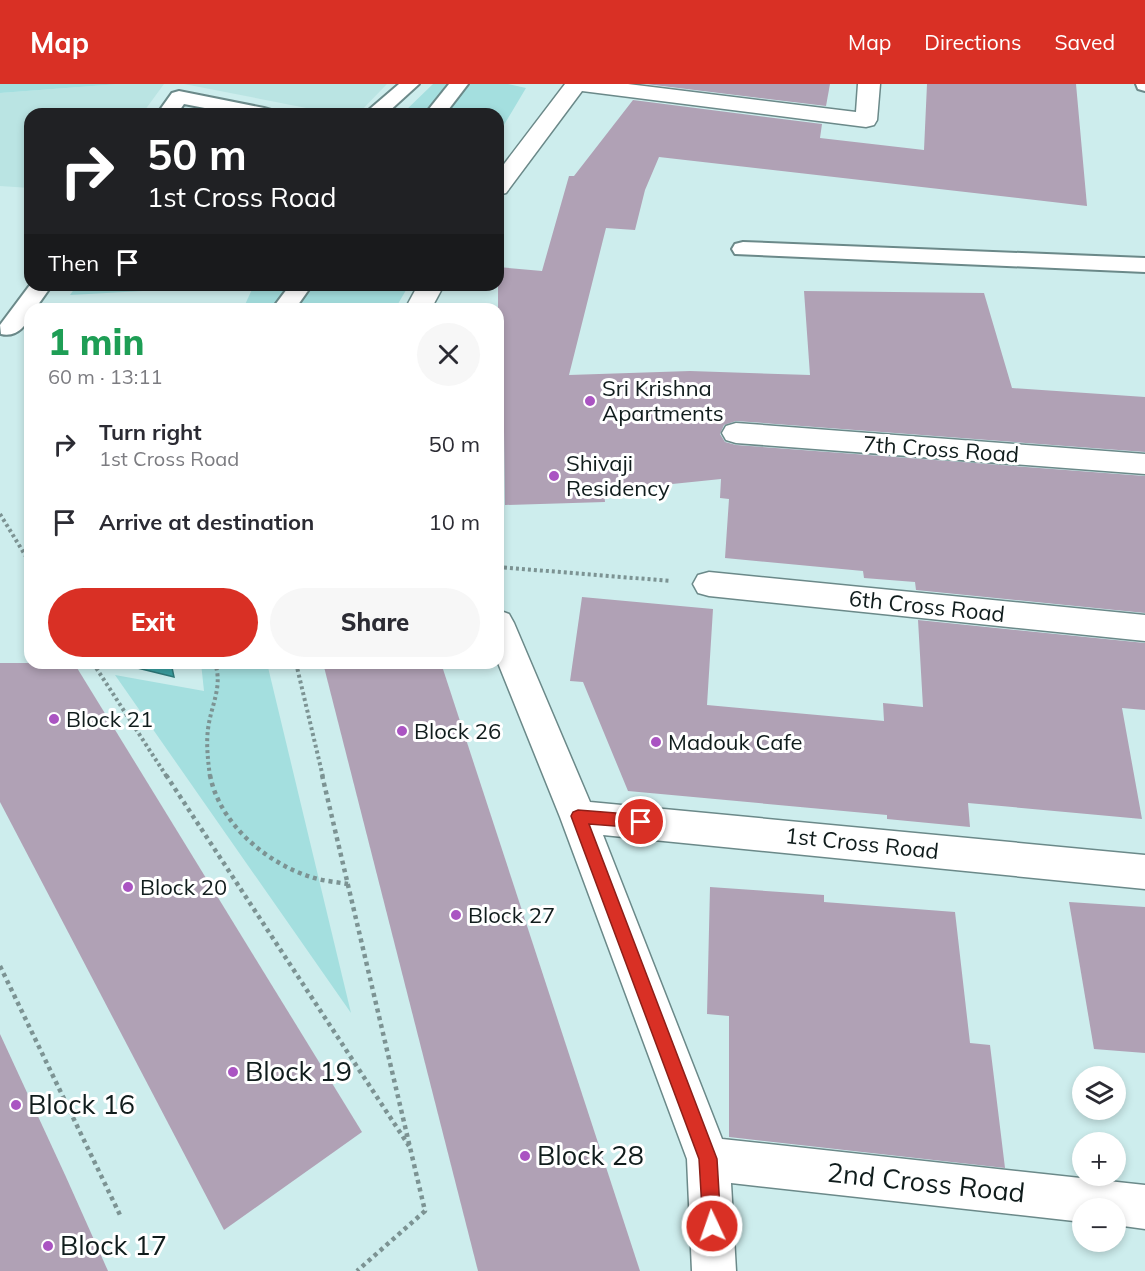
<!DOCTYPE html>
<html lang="en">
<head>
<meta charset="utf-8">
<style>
  :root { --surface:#fff; --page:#f7f7f7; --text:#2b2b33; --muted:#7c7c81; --accent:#d93025 }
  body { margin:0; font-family:Mulish,sans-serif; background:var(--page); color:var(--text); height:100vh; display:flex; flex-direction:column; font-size:22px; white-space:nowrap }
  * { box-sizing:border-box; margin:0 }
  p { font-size:20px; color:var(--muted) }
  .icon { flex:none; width:33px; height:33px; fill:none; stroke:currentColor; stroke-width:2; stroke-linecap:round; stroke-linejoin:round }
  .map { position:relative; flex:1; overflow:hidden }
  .side { position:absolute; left:24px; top:219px; width:480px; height:366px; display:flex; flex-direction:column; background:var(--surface); border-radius:18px; box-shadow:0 3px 9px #0003 }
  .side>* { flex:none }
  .top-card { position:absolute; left:24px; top:24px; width:480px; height:183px; border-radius:18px; box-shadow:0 3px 9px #0003; background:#202124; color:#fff; overflow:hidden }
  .tools { position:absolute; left:1072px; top:982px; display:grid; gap:12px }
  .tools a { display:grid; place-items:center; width:54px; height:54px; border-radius:50%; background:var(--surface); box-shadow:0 3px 9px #0003; font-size:30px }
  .pin { position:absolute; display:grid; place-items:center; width:51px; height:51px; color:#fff; margin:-26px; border:3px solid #fff; border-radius:50%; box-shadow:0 2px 6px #0007 }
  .me { position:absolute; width:66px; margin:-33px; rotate:357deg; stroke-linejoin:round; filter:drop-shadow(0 0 4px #0008) }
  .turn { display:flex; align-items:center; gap:21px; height:126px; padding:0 24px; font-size:27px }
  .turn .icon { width:78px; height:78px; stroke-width:2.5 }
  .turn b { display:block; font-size:42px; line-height:51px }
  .then { display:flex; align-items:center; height:57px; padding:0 24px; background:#0003; gap:12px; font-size:22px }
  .round { display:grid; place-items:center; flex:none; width:63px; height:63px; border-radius:32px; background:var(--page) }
  .overview { display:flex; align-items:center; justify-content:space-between; height:102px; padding:0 24px }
  h1 { font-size:36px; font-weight:800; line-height:45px; color:#1e9e55 }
  .primary-button { display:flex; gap:12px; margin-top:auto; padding:12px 24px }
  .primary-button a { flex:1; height:69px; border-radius:36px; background:var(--accent); color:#fff; font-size:24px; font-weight:800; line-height:69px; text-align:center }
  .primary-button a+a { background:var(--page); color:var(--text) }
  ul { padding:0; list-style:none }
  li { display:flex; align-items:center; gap:18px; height:78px; padding:0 24px }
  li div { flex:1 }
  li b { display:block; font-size:22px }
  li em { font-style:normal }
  header { display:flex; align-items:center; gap:36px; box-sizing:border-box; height:84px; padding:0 30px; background:var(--accent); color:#fff }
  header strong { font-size:28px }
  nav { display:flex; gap:33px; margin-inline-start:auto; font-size:21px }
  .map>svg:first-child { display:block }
</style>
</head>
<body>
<header>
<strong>Map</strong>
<nav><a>Map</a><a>Directions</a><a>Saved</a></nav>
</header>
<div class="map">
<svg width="1145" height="1187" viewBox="0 0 1145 1187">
  <rect width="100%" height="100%" fill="#cdeded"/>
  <!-- built -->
  <g fill="#bae4e3">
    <path d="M 119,0 L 164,0 L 142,30 L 30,30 L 30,104 L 0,102 L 0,9 Z"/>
    <path d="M 184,0 L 387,0 L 358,30 L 337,30 Z"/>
  </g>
  <!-- green -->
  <g fill="#a4dfdf">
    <path d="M 0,0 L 119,0 L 0,9 Z"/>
    <path d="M 433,0 L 508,0 L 526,4 L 498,51 L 498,30 L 402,30 Z"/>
    <path d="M 77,201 L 252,201 L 70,211 Z"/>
    <path d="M 254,201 L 409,201 L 395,225 L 243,225 Z"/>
    <path d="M 201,579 L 267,579 L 351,929 L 115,591 L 204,607 Z"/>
  </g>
  <!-- water -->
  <path fill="#3ba2a3" stroke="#2e7a7a" stroke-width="1.5" d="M 117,579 L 171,579 L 174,593 Z"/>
  <!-- building -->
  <g fill="#b0a1b5">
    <path d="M 646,0 L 830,0 L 826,22 Z"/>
    <path d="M 927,0 L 1076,0 L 1087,122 L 659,73 L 645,106 L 635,146 L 606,144 L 569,291 L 690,287 L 810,291 L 804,207 L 984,209 L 1012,304 L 1145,313 L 1145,368 L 736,337 L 724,341 L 720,350 L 725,358 L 736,361 L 1145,392 L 1145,529 L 916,506 L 915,498 L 864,494 L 863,487 L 725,474 L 729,415 L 720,414 L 721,395 L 604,407 L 605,418 L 505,421 L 504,347 L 498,347 L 498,183 L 542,187 L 569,92 L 574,92 L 633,16 L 822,40 L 820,54 L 924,66 Z"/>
    <path d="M 582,513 L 713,525 L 707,621 L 884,637 L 883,619 L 923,623 L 918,536 L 1145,559 L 1145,626 L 1122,624 L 1142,735 L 968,719 L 970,743 L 887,735 L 887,731 L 628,707 L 583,598 L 570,597 Z"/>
    <path d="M 0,579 L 74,579 L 362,1048 L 224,1146 L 0,718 Z"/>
    <path d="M 323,579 L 441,579 L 640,1187 L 478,1187 Z"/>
    <path d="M 710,803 L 824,811 L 824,818 L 955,828 L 970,959 L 990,961 L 1005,1084 L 729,1053 L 729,932 L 707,930 Z"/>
    <path d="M 1069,818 L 1145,823 L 1145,969 L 1094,965 Z"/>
    <path d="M 0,950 L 66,1093 L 108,1187 L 0,1187 Z"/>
  </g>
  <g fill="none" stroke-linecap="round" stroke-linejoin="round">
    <!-- service casing -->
    <g stroke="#6b8989" stroke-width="4">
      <g id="service">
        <path d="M 399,0 L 419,0 L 386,30 L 364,30 Z"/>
        <path d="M 449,0 L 468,0 L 445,30 L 425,30 Z"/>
        <path d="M 1136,0 L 1145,0 L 1145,7 L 1138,5 Z"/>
        <path d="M 179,7 L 264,24 L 271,26 L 274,30 L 236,30 L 184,20 L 177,30 L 157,30 L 172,9 Z"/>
        <path d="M 743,158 L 1145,174 L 1145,188 L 735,170 L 732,165 L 735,160 Z"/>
        <path d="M 30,201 L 52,201 L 35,225 L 30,225 C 30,241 16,254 1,250 L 0,241 Z"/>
        <path d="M 290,201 L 312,201 L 295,225 L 272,225 Z"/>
      </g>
    </g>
    <!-- minor casing -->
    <g stroke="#6b8989" stroke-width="3">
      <g id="minor">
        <path d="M 565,0 L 628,0 L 856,28 L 858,0 L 880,0 L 877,36 L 874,41 L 866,43 L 582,7 L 506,109 L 498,111 L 498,88 Z"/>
        <path d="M 418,201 L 444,201 L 431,225 L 405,225 Z"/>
        <path d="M 736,339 L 1145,370 L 1145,390 L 736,359 L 726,356 L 722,349 L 726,342 Z"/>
        <path d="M 709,488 L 1145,531 L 1145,557 L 709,512 L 698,509 L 693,500 L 698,491 Z"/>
        <path d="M 498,526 L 509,530 L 514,539 L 590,718 L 1145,771 L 1145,805 L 603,751 L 722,1055 L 1145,1101 L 1145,1145 L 1116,1141 L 1116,1125 L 1083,1125 L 1083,1138 L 731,1099 L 736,1187 L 692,1187 L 687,1075 L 560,733 L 498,579 Z"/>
      </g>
    </g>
    <!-- path-far1 -->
    <g stroke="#7c9393" stroke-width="4" stroke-dasharray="3 3" stroke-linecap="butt">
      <path d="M 0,430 L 30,479"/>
      <path d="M 498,483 L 671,497"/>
      <path d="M 93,579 L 167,693"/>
      <path d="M 296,579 L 323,693"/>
      <path d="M 210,693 C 208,676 206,661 208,645 C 211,621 223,603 215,579"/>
    </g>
    <!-- path -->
    <g stroke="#7c9393" stroke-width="4.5" stroke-dasharray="4 4" stroke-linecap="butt">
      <path d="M 166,691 L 409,1062"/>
      <path d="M 210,691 C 219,739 266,779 311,793 C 323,797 336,798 348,800"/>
      <path d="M 322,691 L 425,1127 L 357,1187"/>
      <path d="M 0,882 L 120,1131"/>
    </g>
    <!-- service -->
    <use href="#service" fill="#fff" fill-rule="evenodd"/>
    <!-- minor -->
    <use href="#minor" fill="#fff" fill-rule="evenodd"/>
  </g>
  <!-- route -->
  <path fill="#d93025" stroke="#8d1f18" stroke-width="1.5" d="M 578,726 L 641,731 L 646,733 L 648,738 L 646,743 L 641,744 L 589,740 L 717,1075 L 721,1142 L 718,1148 L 712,1151 L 705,1148 L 703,1142 L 699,1075 L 571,732 L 573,728 Z"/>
  <!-- markers -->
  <g fill="#aa54c2" stroke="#fff" stroke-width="2">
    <circle cx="590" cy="317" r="6"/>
    <circle cx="554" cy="392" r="6"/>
    <circle cx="54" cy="635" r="6"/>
    <circle cx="402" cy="647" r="6"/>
    <circle cx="656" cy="658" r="6"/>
    <circle cx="128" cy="803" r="6"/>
    <circle cx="456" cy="831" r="6"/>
    <circle cx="233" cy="988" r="6"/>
    <circle cx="16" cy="1021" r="6"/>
    <circle cx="525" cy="1072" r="6"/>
    <circle cx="48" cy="1162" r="6"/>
  </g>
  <g text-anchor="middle" stroke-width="6" stroke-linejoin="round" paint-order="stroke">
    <!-- poi labels -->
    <g font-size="22" fill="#101c1c" stroke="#fff" text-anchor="start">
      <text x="602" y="312">Sri Krishna<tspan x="602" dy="25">Apartments</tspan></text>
      <text x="566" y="387">Shivaji<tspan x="566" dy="25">Residency</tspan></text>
      <text x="66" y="643">Block 21</text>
      <text x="414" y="655">Block 26</text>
      <text x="668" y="666">Madouk Cafe</text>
      <text x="140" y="811">Block 20</text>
      <text x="468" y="839">Block 27</text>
    </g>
    <!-- street labels -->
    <g font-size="22" fill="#101c1c" stroke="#fff">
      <text transform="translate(941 365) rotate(4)" y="8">7th Cross Road</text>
      <text transform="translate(927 522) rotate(6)" y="8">6th Cross Road</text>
      <text transform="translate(862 759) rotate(6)" y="8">1st Cross Road</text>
    </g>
    <!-- near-poi labels -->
    <g font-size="27" fill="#101c1c" stroke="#fff" text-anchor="start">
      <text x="245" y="997">Block 19</text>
      <text x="28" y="1030">Block 16</text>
      <text x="537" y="1081">Block 28</text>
      <text x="60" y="1171">Block 17</text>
    </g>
    <!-- near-street labels -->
    <g font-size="27" fill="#101c1c" stroke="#fff">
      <text transform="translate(926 1099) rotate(6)" y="9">2nd Cross Road</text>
    </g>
  </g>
</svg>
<div class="tools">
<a><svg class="icon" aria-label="layers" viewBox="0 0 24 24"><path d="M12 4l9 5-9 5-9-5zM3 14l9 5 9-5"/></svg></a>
<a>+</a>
<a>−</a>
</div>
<div class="pin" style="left:641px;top:738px;background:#d93025"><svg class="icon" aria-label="arrive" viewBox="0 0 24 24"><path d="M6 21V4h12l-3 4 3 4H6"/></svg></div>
<svg class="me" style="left:712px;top:1142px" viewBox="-20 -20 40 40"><circle r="17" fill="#d93025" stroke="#fff" stroke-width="3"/><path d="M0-11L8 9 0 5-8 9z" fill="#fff"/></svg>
<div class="top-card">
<div class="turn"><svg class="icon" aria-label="right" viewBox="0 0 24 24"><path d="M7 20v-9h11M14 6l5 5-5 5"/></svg><div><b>50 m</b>1st Cross Road</div></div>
<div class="then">Then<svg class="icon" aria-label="arrive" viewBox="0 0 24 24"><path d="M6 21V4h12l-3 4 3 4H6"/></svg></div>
</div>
<section class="side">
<div class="overview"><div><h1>1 min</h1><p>60 m · 13:11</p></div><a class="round"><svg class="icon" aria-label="close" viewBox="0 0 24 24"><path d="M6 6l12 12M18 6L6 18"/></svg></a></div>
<ul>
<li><svg class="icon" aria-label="right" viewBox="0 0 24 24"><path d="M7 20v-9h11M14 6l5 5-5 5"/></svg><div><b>Turn right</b><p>1st Cross Road</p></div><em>50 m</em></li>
<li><svg class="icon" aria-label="arrive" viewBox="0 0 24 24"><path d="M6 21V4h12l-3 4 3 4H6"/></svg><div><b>Arrive at destination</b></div><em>10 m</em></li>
</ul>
<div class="primary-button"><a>Exit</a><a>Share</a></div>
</section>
</div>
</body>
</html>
